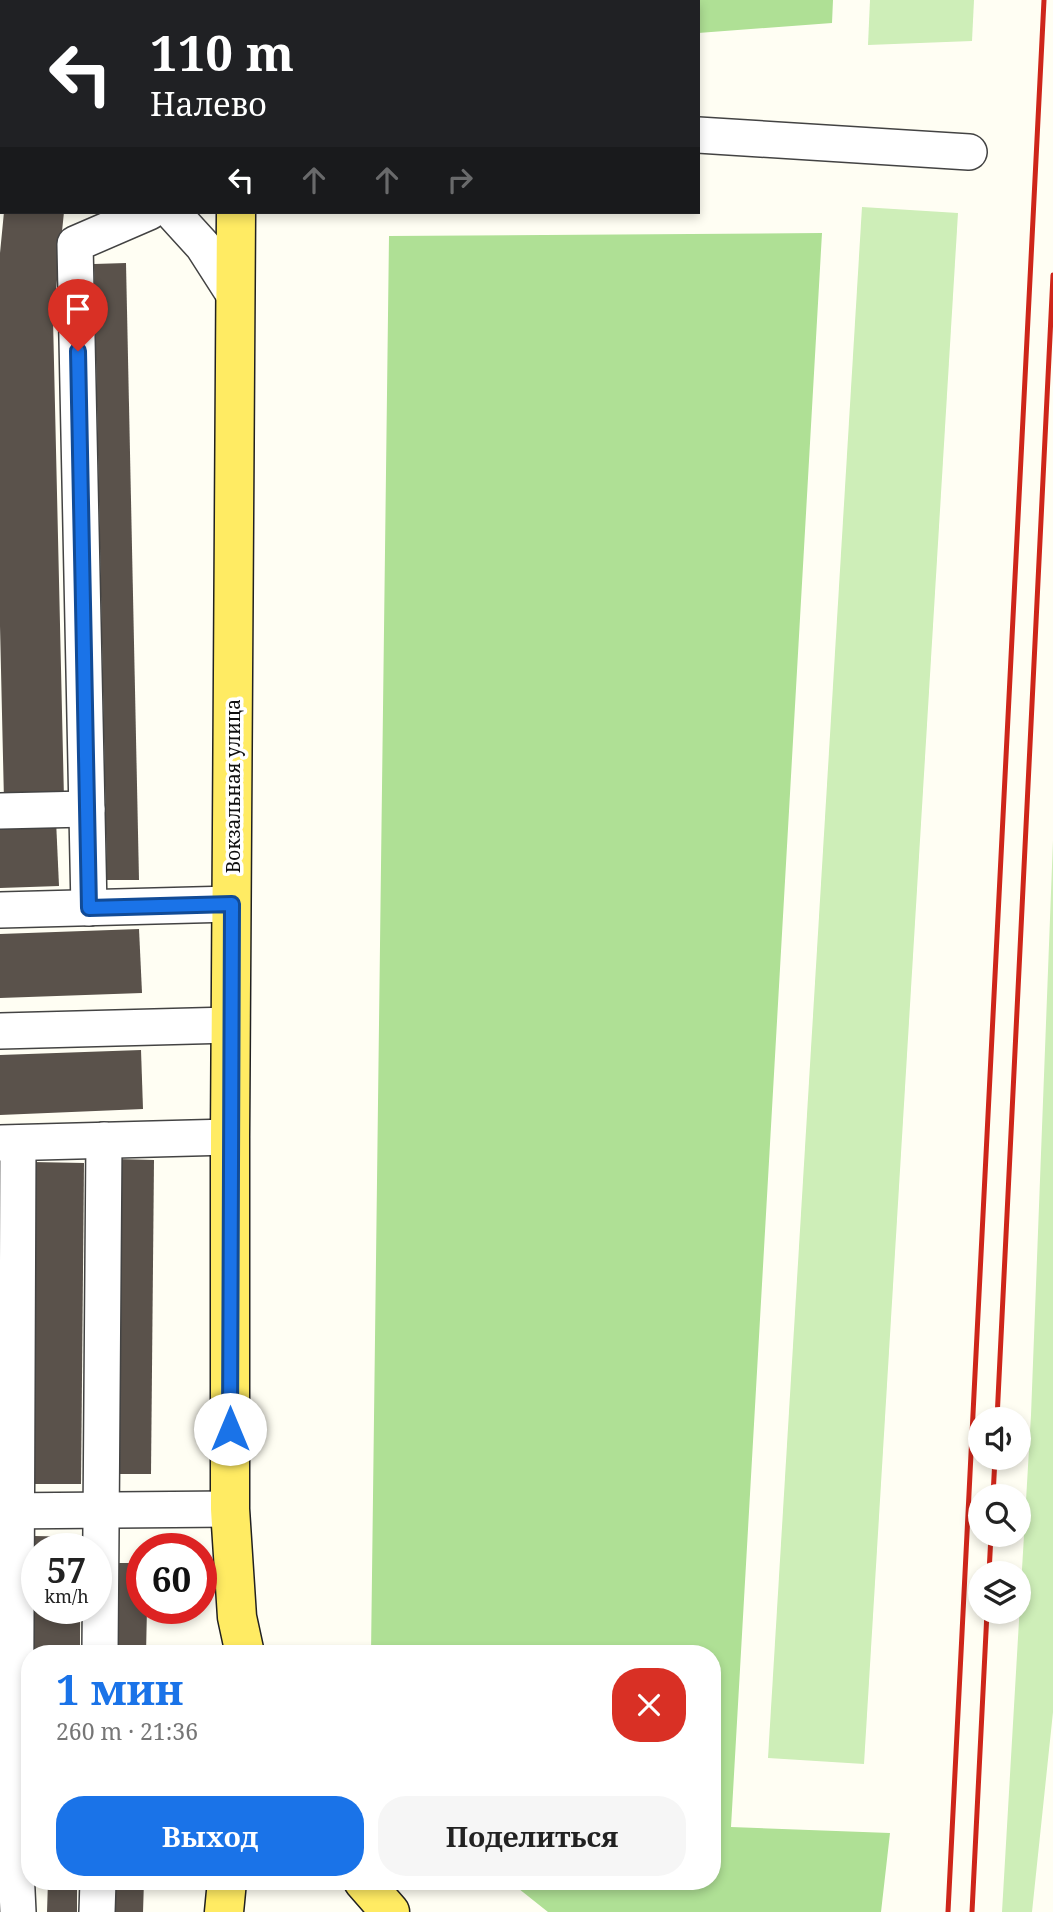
<!DOCTYPE html>
<html lang="ru">
<head>
<meta charset="utf-8">
<style>
  :root { --surface:#fff; --page:#f6f6f6; --text:#222; --muted:#767676; --accent:#1a73e8 }
  body { margin:0; font-family:"Noto Serif",serif; background:var(--page); color:var(--text); height:100vh; display:flex; flex-direction:column; font-size:26px; white-space:nowrap }
  * { box-sizing:border-box; margin:0 }
  p { font-size:23px; color:var(--muted) }
  .icon { flex:none; width:38px; height:38px; fill:none; stroke:currentColor; stroke-width:2; stroke-linecap:round; stroke-linejoin:round }
  .map { position:relative; flex:1; overflow:hidden }
  .panel { position:absolute; left:21px; top:1645px; width:700px; height:245px; display:flex; flex-direction:column; background:var(--surface); border-radius:28px; box-shadow:0 4px 10px #0003 }
  .panel>* { flex:none }
  .banner { position:absolute; left:0px; top:0px; width:700px; height:214px; box-shadow:0 4px 10px #0003; background:#202124; color:#fff; overflow:hidden }
  .controls { position:absolute; left:968px; top:1407px; display:grid; gap:14px }
  .controls a { display:grid; place-items:center; width:63px; height:63px; border-radius:50%; background:var(--surface); box-shadow:0 4px 10px #0003; font-size:35px }
  .speed { position:absolute; left:21px; top:1533px; display:flex; gap:14px; font-size:35px; font-weight:700; text-align:center }
  .speed>* { display:grid; place-content:center; width:91px; height:91px; border-radius:50%; background:var(--surface); box-shadow:0 4px 10px #0003; line-height:1 }
  .speed small { font-size:18px; font-weight:400 }
  .speed .limit { border:10px solid #d22; background:#fff; color:#111 }
  .pin { position:absolute; display:grid; place-items:center; width:60px; height:60px; color:#fff; margin:-72px -30px; border-radius:50% 50% 50% 0; rotate:-45deg; box-shadow:0 0 7px #0007 }
  .pin .icon { rotate:45deg }
  .me { position:absolute; width:77px; margin:-38px; rotate:0deg; stroke-linejoin:round; filter:drop-shadow(0 0 5px #0008) }
  .turn { display:flex; align-items:center; gap:24px; height:147px; padding:0 35px; font-size:32px }
  .turn .icon { width:91px; height:91px; stroke-width:2.5 }
  .turn b { display:block; font-size:49px; line-height:60px }
  .lanes { display:flex; align-items:center; height:66px; padding:0 35px; background:#0003; justify-content:center; gap:35px; direction:ltr }
  .lanes .off { opacity:.35 }
  .round { display:grid; place-items:center; flex:none; width:74px; height:74px; border-radius:28px; background:var(--page) }
  .head { display:flex; align-items:center; justify-content:space-between; height:119px; padding:0 35px }
  h1 { font-size:42px; font-weight:700; line-height:52px; color:var(--accent) }
  .cta { display:flex; gap:14px; margin-top:auto; padding:14px 35px }
  .cta a { flex:1; height:80px; border-radius:28px; background:var(--accent); color:#fff; font-size:28px; font-weight:700; line-height:80px; text-align:center }
  .cta a+a { background:var(--page); color:var(--text) }
  .map>svg:first-child { display:block }
</style>
</head>
<body>
<div class="map">
<svg width="1053" height="1912" viewBox="0 0 1053 1912">
  <rect width="100%" height="100%" fill="#fffef3"/>
  <!-- green -->
  <g fill="#ceeeb8">
    <path d="M 870,0 L 974,0 L 972,41 L 868,45 Z"/>
    <path d="M 862,207 L 958,213 L 864,1764 L 768,1758 Z"/>
    <path d="M 1053,840 L 1053,1712 L 1032,1912 L 1002,1912 L 1031,1415 Z"/>
  </g>
  <!-- forest -->
  <g fill="#afe095">
    <path d="M 374,0 L 833,0 L 832,23 L 698,33 L 698,2 L 373,2 Z"/>
    <path d="M 822,233 L 731,1827 L 890,1833 L 881,1912 L 548,1912 L 509,1881 L 712,1881 L 712,1654 L 371,1654 L 389,236 Z"/>
  </g>
  <!-- building -->
  <g fill="#5a524b">
    <path d="M 4,212 L 64,212 L 53,319 L 64,799 L 4,801 L 0,626 L 0,253 Z"/>
    <path d="M 126,263 L 139,880 L 107,880 L 94,264 Z"/>
    <path d="M 56,820 L 59,886 L 0,888 L 0,822 Z"/>
    <path d="M 139,929 L 142,993 L 0,998 L 0,934 Z"/>
    <path d="M 141,1050 L 143,1109 L 0,1115 L 0,1055 Z"/>
    <path d="M 116,1159 L 154,1160 L 151,1474 L 113,1474 Z"/>
    <path d="M 32,1162 L 84,1163 L 81,1484 L 29,1484 Z"/>
    <path d="M 35,1536 L 81,1537 L 81,1549 L 34,1549 Z"/>
    <path d="M 34,1550 L 37,1550 L 37,1608 L 80,1608 L 80,1654 L 33,1654 Z"/>
    <path d="M 115,1563 L 142,1563 L 142,1608 L 147,1608 L 146,1654 L 114,1654 Z"/>
    <path d="M 48,1881 L 77,1881 L 77,1912 L 47,1912 Z"/>
    <path d="M 112,1881 L 144,1881 L 143,1912 L 112,1912 Z"/>
  </g>
  <g fill="none" stroke-linecap="round" stroke-linejoin="round">
    <!-- minor casing -->
    <g stroke="#434343" stroke-width="38">
      <g id="minor">
        <path d="M 0,86 L 2,86"/>
        <path d="M 0,118 L 2,119"/>
        <path d="M 698,135 L 969,152"/>
        <path d="M 172,212 L 203,246 L 235,296"/>
        <path d="M 0,811 L 87,809"/>
        <path d="M 89,908 L 75,244 L 149,212"/>
        <path d="M 0,910 L 232,904"/>
        <path d="M 0,1031 L 231,1025"/>
        <path d="M 0,1143 L 230,1137"/>
        <path d="M 18,1143 L 15,1849 L 18,1912"/>
        <path d="M 0,1511 L 230,1509"/>
        <path d="M 100,1654 L 104,1140"/>
        <path d="M 97,1912 L 98,1881"/>
      </g>
    </g>
    <!-- major casing -->
    <g stroke="#212121" stroke-width="41">
      <g id="major">
        <path d="M 237,2 L 237,0"/>
        <path d="M 236,212 L 230,1137 L 230,1509 L 237,1617 L 245,1654"/>
        <path d="M 363,1881 L 390,1912"/>
        <path d="M 224,1912 L 227,1881"/>
      </g>
    </g>
    <!-- minor -->
    <use href="#minor" stroke="#fff" stroke-width="35"/>
    <!-- major -->
    <use href="#major" stroke="#ffeb63" stroke-width="38"/>
    <!-- rail -->
    <g stroke="#ce261a" stroke-width="5">
      <path d="M 997,1419 L 1053,275"/>
      <path d="M 993,1496 L 995,1458"/>
      <path d="M 989,1573 L 991,1535"/>
      <path d="M 948,1912 L 1044,0"/>
      <path d="M 972,1912 L 987,1612"/>
    </g>
  </g>
  <g fill="none" stroke-linecap="round" stroke-linejoin="round">
    <!-- route casing -->
    <g stroke="#114b97" stroke-width="18">
      <path id="route" d="M 78,351 L 89,908 L 232,904 L 230,1429"/>
    </g>
    <!-- route -->
    <use href="#route" stroke="#1a73e8" stroke-width="12"/>
  </g>
  <g text-anchor="middle" stroke-width="7" stroke-linejoin="round" paint-order="stroke">
    <!-- street labels -->
    <g font-size="19" fill="#101010" stroke="#fff">
      <text transform="translate(233 786) rotate(-90)" y="7">Вокзальная улица</text>
    </g>
  </g>
</svg>
<div class="controls">
<a><svg class="icon" aria-label="sound" viewBox="0 0 24 24"><path d="M4 9h4l5-4v14l-5-4H4zM17 9q2 3 0 6"/></svg></a>
<a><svg class="icon" aria-label="search" viewBox="0 0 24 24"><circle cx="10" cy="10" r="6"/><path d="M15 15l6 6"/></svg></a>
<a><svg class="icon" aria-label="layers" viewBox="0 0 24 24"><path d="M12 4l9 5-9 5-9-5zM3 14l9 5 9-5"/></svg></a>
</div>
<div class="speed"><div>57<small>km/h</small></div><div class="limit">60</div></div>
<div class="pin" style="left:78px;top:351px;background:#d93025"><svg class="icon" aria-label="arrive" viewBox="0 0 24 24"><path d="M6 21V4h12l-3 4 3 4H6"/></svg></div>
<svg class="me" style="left:230px;top:1429px" viewBox="-20 -20 40 40"><circle r="19" fill="#fff"/><path d="M0-13L10 11 0 6-10 11z" fill="#1a73e8"/></svg>
<div class="banner">
<div class="turn"><svg class="icon" aria-label="left" viewBox="0 0 24 24"><path d="M17 20v-9H6M10 6l-5 5 5 5"/></svg><div><b>110 m</b>Налево</div></div>
<div class="lanes"><svg class="icon" aria-label="left" viewBox="0 0 24 24"><path d="M17 20v-9H6M10 6l-5 5 5 5"/></svg><svg class="icon off" aria-label="ahead" viewBox="0 0 24 24"><path d="M12 20V5M6 11l6-6 6 6"/></svg><svg class="icon off" aria-label="ahead" viewBox="0 0 24 24"><path d="M12 20V5M6 11l6-6 6 6"/></svg><svg class="icon off" aria-label="right" viewBox="0 0 24 24"><path d="M7 20v-9h11M14 6l5 5-5 5"/></svg></div>
</div>
<section class="panel">
<div class="head"><div><h1>1 мин</h1><p>260 m · 21:36</p></div><a class="round" style="background:#d93025;color:#fff"><svg class="icon" aria-label="close" viewBox="0 0 24 24"><path d="M6 6l12 12M18 6L6 18"/></svg></a></div>
<div class="cta"><a>Выход</a><a>Поделиться</a></div>
</section>
</div>
</body>
</html>
